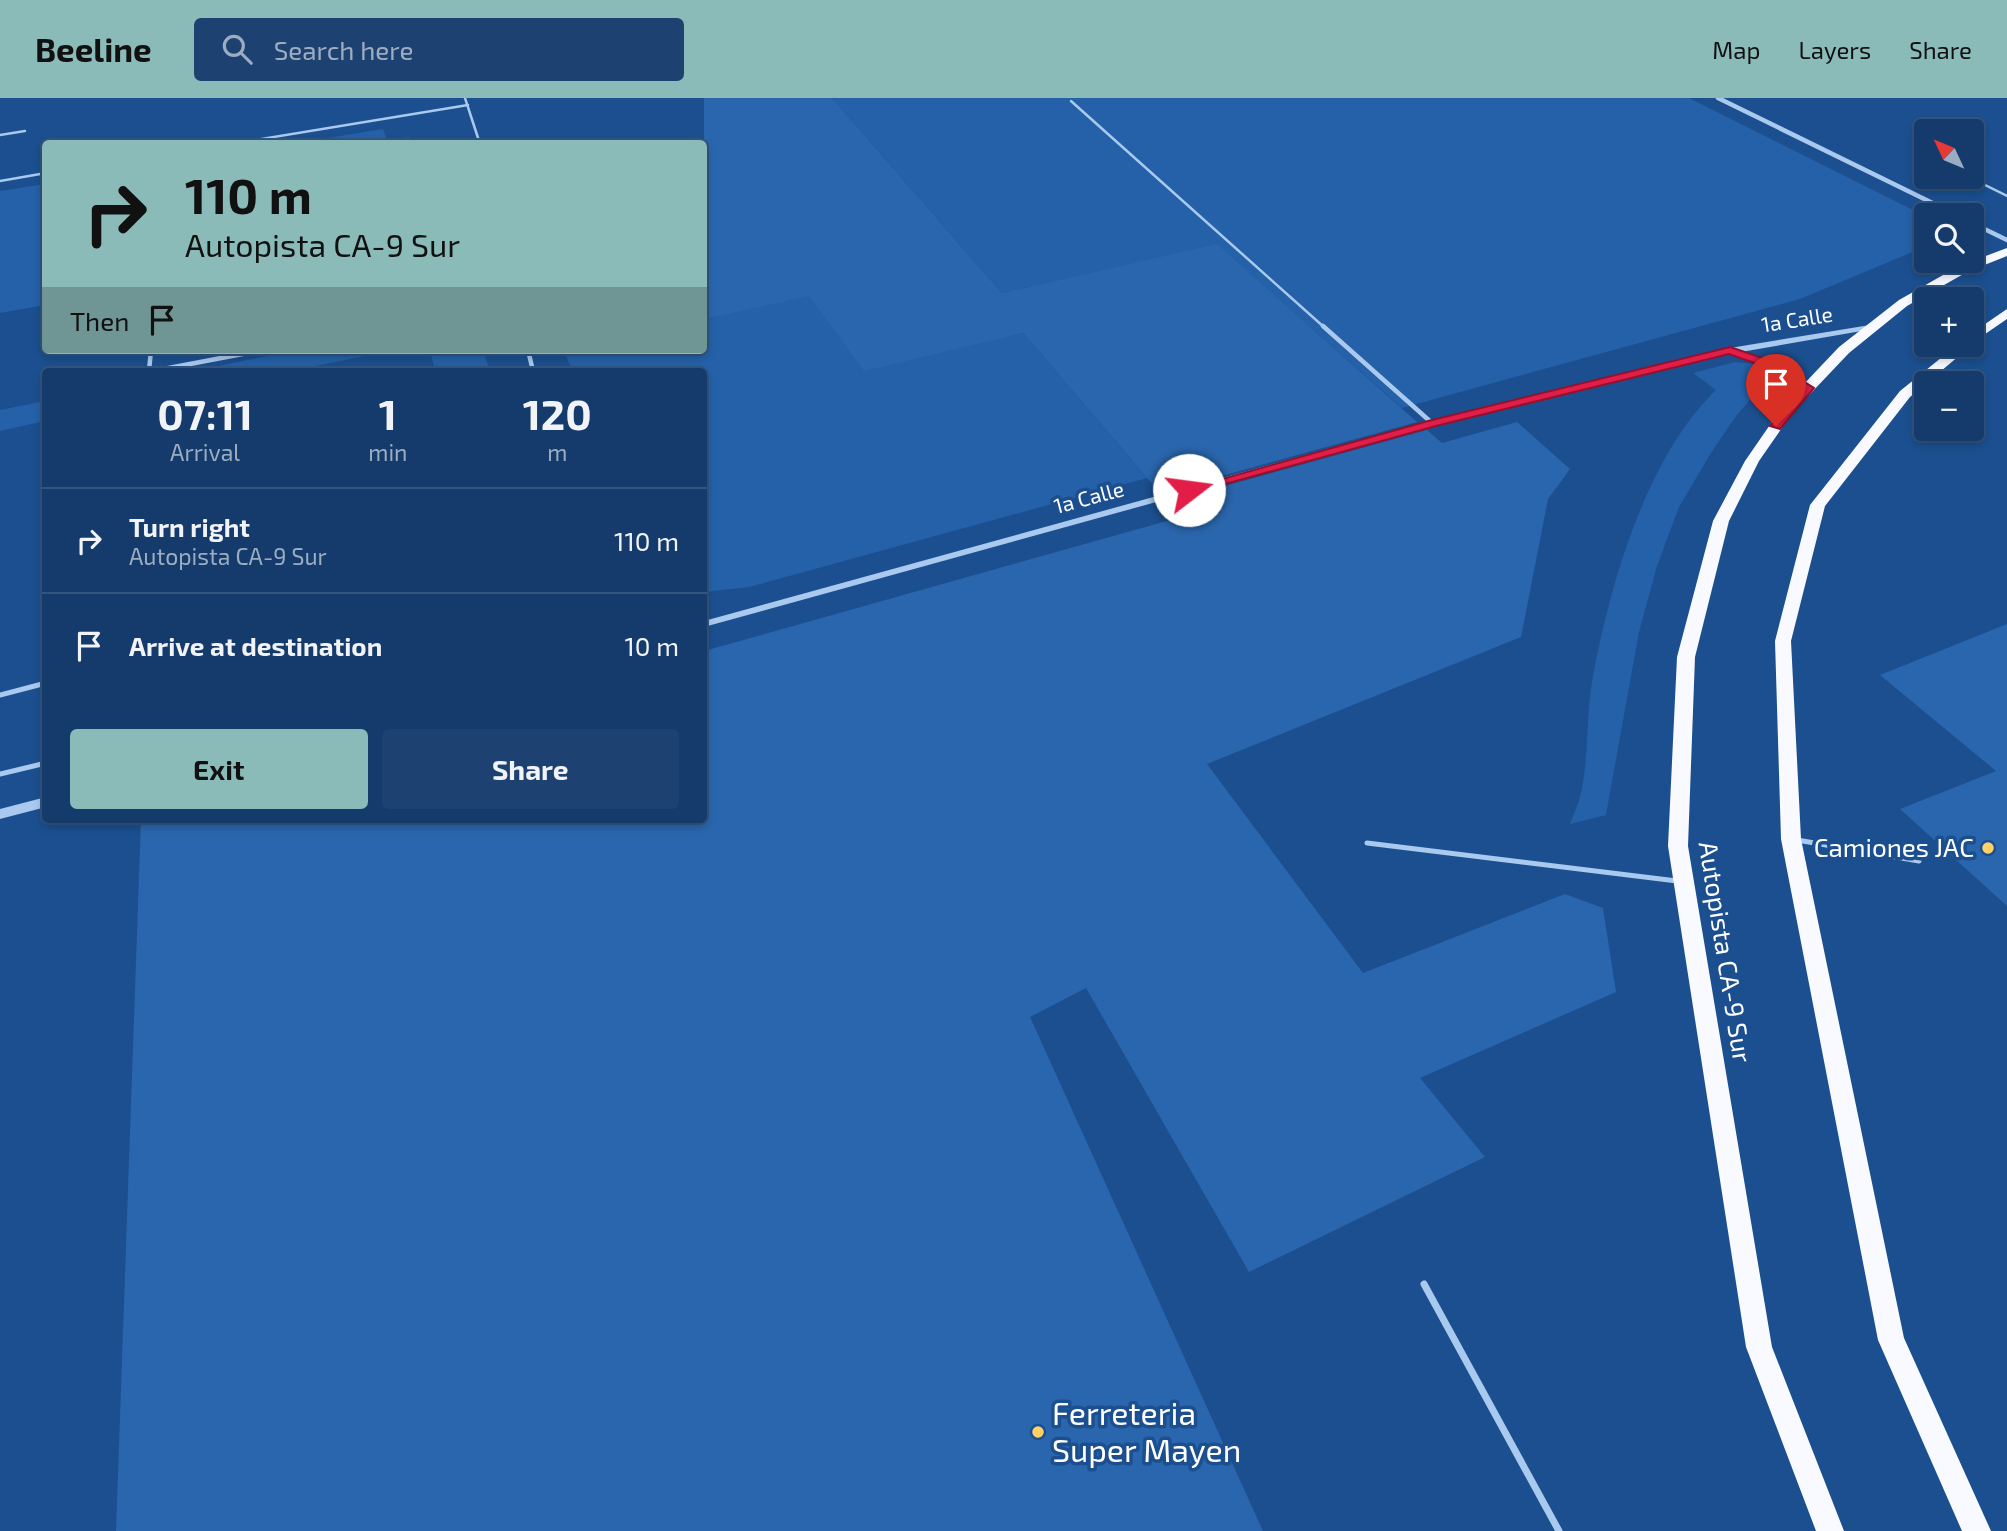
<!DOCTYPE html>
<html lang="en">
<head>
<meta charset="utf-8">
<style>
  :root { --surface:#143b6b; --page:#1d4271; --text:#f1f3f6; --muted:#9dadc1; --line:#33557e; --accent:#8bbbb9 }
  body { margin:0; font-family:"Exo 2",sans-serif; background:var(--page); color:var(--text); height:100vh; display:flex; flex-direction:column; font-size:26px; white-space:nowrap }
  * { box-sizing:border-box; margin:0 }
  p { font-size:23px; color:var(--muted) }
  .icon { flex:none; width:38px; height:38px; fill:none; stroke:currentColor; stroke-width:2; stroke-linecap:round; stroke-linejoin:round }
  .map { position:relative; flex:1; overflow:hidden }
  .side { position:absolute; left:42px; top:270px; width:665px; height:455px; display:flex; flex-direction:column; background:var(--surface); border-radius:7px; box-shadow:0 4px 10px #0003,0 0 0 2px var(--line) }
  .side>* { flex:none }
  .top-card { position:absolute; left:42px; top:42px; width:665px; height:214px; border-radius:7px; box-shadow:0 4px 10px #0003,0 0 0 2px var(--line); background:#8bbbb9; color:#111; overflow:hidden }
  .needle { width:46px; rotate:314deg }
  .buttons { position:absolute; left:1914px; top:21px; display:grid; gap:14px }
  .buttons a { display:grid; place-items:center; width:70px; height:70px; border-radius:7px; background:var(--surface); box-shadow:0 4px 10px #0003,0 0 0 2px var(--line); font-size:35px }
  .pin { position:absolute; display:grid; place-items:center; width:60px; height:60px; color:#fff; margin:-72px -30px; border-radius:50% 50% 50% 0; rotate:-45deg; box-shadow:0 0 7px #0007 }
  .pin .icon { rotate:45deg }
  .me { position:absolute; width:77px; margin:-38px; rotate:75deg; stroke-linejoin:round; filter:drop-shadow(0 0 5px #0008) }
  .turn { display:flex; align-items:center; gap:24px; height:147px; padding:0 28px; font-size:32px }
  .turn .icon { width:91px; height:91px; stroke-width:2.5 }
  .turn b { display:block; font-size:49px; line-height:60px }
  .then { display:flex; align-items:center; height:66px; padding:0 28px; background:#0003; gap:14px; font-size:26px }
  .eta { display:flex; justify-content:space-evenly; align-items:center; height:119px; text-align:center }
  .eta b { font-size:42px; font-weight:700; line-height:49px }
  .action { display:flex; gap:14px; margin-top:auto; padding:14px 28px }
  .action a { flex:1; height:80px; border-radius:7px; background:var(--accent); color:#111; font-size:28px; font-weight:700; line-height:80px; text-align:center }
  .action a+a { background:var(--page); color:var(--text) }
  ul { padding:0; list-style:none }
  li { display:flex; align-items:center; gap:21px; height:105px; padding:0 28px; border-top:2px solid var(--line) }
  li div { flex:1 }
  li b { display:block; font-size:26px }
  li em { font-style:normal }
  header { display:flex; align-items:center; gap:42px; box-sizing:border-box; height:98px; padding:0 35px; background:var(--accent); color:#111 }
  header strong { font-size:33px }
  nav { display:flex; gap:38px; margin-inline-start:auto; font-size:24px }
  .search { width:490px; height:63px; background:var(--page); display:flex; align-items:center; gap:18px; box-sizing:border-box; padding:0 24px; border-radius:7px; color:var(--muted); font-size:26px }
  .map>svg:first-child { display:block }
</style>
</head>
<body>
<header>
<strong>Beeline</strong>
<div class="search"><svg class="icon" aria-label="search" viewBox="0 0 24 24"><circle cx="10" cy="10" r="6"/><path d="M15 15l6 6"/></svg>Search here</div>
<nav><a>Map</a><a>Layers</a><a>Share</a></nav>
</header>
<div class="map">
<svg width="2007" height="1433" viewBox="0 0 2007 1433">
  <rect width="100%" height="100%" fill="#1b4f8f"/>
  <!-- green -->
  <g fill="#2461a8">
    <path d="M 832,0 L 1689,0 L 1927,119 L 1927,148 L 1800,201 L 1402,310 L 1217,147 L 1002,195 Z"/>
    <path d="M 383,31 L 387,42 L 410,39 L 411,45 L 297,45 Z"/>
    <path d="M 45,86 L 45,207 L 0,215 L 0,93 Z"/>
    <path d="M 912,129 L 1005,239 L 1023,235 L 1147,380 L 749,489 L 704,494 L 704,273 L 572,273 L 564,252 L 704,252 L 704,170 Z"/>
    <path d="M 297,252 L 394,252 L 291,273 L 194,273 Z"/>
    <path d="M 430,252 L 483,252 L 490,273 L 435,273 Z"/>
    <path d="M 1735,264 L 1753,266 L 1767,275 L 1768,281 L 1736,318 L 1711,355 L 1679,409 L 1657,468 L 1639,534 L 1606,717 L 1570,726 C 1574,715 1580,702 1582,690 C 1589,654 1586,615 1593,578 C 1610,486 1647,358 1716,292 L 1693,275 Z"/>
    <path d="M 45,303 L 45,323 L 0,333 L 0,312 Z"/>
  </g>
  <!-- building -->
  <g fill="#2a66ad">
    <path d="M 704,0 L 832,0 L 1002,195 L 1217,146 L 1417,324 L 1160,395 L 1023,235 L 864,273 L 809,198 L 704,221 Z"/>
    <path d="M 1517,324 L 1570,371 L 1548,401 L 1521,539 L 1207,666 L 1363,875 L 1565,796 L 1603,810 L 1616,894 L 1420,980 L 1485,1059 L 1249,1174 L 1086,890 L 1030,919 L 1263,1433 L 116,1433 L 141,721 L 704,721 L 704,553 L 1181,419 L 1167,404 L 1427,332 L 1442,345 Z"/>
    <path d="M 2007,526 L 2007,808 L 1900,711 L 1996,673 L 1880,577 Z"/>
  </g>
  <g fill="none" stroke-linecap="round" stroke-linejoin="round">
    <!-- service-far3 -->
    <g stroke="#a9c9ee" stroke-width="2.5">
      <path d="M 465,0 L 480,46"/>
      <path d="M 1071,3 L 1325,230"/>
      <path d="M 0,37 L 25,33"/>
      <path d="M 231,46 L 468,7"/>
      <path d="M 1975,82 L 2007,98"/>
      <path d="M 0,83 L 46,75"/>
    </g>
    <!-- service-far2 -->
    <g stroke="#a9c9ee" stroke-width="4.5">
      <path d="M 1323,228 L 1432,325"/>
      <path d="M 528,252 L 533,273"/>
      <path d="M 149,273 L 151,252"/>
      <path d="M 153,273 L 263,252"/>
    </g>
    <!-- service-far1 -->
    <g stroke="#a9c9ee" stroke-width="5">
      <path d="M 0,597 L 46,585"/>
      <path d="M 0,676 L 46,665"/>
      <path d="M 1797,742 L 1919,763"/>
      <path d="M 1367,745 L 1677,783"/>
    </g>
    <!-- service -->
    <path stroke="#a9c9ee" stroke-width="7" d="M 1424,1186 L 1559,1433"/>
    <!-- minor -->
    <g stroke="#a9c9ee" stroke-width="4.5">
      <path d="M 1718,0 L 1957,117"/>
      <path d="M 1972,125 L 2007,142"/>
    </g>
    <!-- tertiary -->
    <g fill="#a9c9ee" fill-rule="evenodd">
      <path d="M 1870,227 L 1874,229 L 1873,231 L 1741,254 L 1770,264 L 1811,289 L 1811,293 L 1805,293 L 1764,268 L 1730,256 L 1435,327 L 704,529 L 704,523 L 1429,323 L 1730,250 Z"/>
      <path d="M 46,699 L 46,709 L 0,721 L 0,711 Z"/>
    </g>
    <!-- trunk -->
    <g fill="#f8faff" fill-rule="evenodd">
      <path d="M 2007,150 L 2007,158 L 1967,174 L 1907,208 L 1849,255 L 1793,314 L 1759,363 L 1729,423 L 1695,559 L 1688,748 L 1772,1249 L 1844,1433 L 1816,1433 L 1746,1249 L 1668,748 L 1677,559 L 1713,423 L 1745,363 L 1783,308 L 1839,249 L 1899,202 L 1959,168 Z"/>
      <path d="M 2007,211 L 2007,221 L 1972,245 L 1972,235 Z"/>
      <path d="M 1957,247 L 1972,247 L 1910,299 L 1825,408 L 1791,543 L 1801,741 L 1904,1240 L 1991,1433 L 1962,1433 L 1878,1242 L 1781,741 L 1775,543 L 1810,407 L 1900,293 Z"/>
    </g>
  </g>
  <!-- route -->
  <path fill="#e11d48" stroke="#92132f" stroke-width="2" d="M 1730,249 L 1771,263 L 1814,290 L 1780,331 L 1770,328 L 1801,291 L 1763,268 L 1729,256 L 1436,328 L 1189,396 L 1183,392 L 1428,323 Z"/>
  <!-- markers -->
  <g fill="#ffd166" stroke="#1b4f8f" stroke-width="2.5">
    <circle cx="1988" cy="750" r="7"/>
    <circle cx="1038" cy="1334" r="7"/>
  </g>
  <g text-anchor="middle" stroke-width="7" stroke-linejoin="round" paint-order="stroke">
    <!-- far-street labels -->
    <g font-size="21" fill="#fff" stroke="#1b4f8f">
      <text transform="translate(1797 222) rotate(-9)" y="7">1a Calle</text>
      <text transform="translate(1089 400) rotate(-15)" y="7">1a Calle</text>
    </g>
    <!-- poi labels -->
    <g font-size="26" fill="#fff" stroke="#1b4f8f" text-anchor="end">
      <text x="1974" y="759">Camiones JAC</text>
    </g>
    <!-- street labels -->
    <g font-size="26" fill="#fff" stroke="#1b4f8f">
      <text transform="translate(1725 854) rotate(81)" y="9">Autopista CA-9 Sur</text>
    </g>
    <!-- near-poi labels -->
    <g font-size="32" fill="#fff" stroke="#1b4f8f" text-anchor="start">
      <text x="1052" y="1327">Ferreteria<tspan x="1052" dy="37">Super Mayen</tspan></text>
    </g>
  </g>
</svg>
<div class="buttons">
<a><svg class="needle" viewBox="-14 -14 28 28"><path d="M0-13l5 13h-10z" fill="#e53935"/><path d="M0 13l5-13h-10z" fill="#9dadc1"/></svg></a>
<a><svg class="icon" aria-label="search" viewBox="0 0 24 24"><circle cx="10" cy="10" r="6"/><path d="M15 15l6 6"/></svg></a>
<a>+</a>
<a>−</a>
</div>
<div class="pin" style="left:1776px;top:328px;background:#d93025"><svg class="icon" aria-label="arrive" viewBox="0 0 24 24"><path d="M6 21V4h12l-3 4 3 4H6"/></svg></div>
<svg class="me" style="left:1189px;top:392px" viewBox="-20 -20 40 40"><circle r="19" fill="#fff"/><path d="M0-13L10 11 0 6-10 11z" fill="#e11d48"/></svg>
<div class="top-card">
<div class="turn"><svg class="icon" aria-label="right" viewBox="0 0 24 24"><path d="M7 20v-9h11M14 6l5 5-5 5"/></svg><div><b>110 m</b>Autopista CA-9 Sur</div></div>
<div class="then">Then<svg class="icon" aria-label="arrive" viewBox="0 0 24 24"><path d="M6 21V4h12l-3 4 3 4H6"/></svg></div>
</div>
<section class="side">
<div class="eta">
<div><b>07:11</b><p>Arrival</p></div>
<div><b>1</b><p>min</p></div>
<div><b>120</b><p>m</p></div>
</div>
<ul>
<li><svg class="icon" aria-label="right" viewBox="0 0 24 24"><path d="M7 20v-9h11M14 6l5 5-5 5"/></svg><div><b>Turn right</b><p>Autopista CA-9 Sur</p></div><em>110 m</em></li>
<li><svg class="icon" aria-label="arrive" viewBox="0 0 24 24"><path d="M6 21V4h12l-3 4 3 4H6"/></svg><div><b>Arrive at destination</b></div><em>10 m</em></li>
</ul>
<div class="action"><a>Exit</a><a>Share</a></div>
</section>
</div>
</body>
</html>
